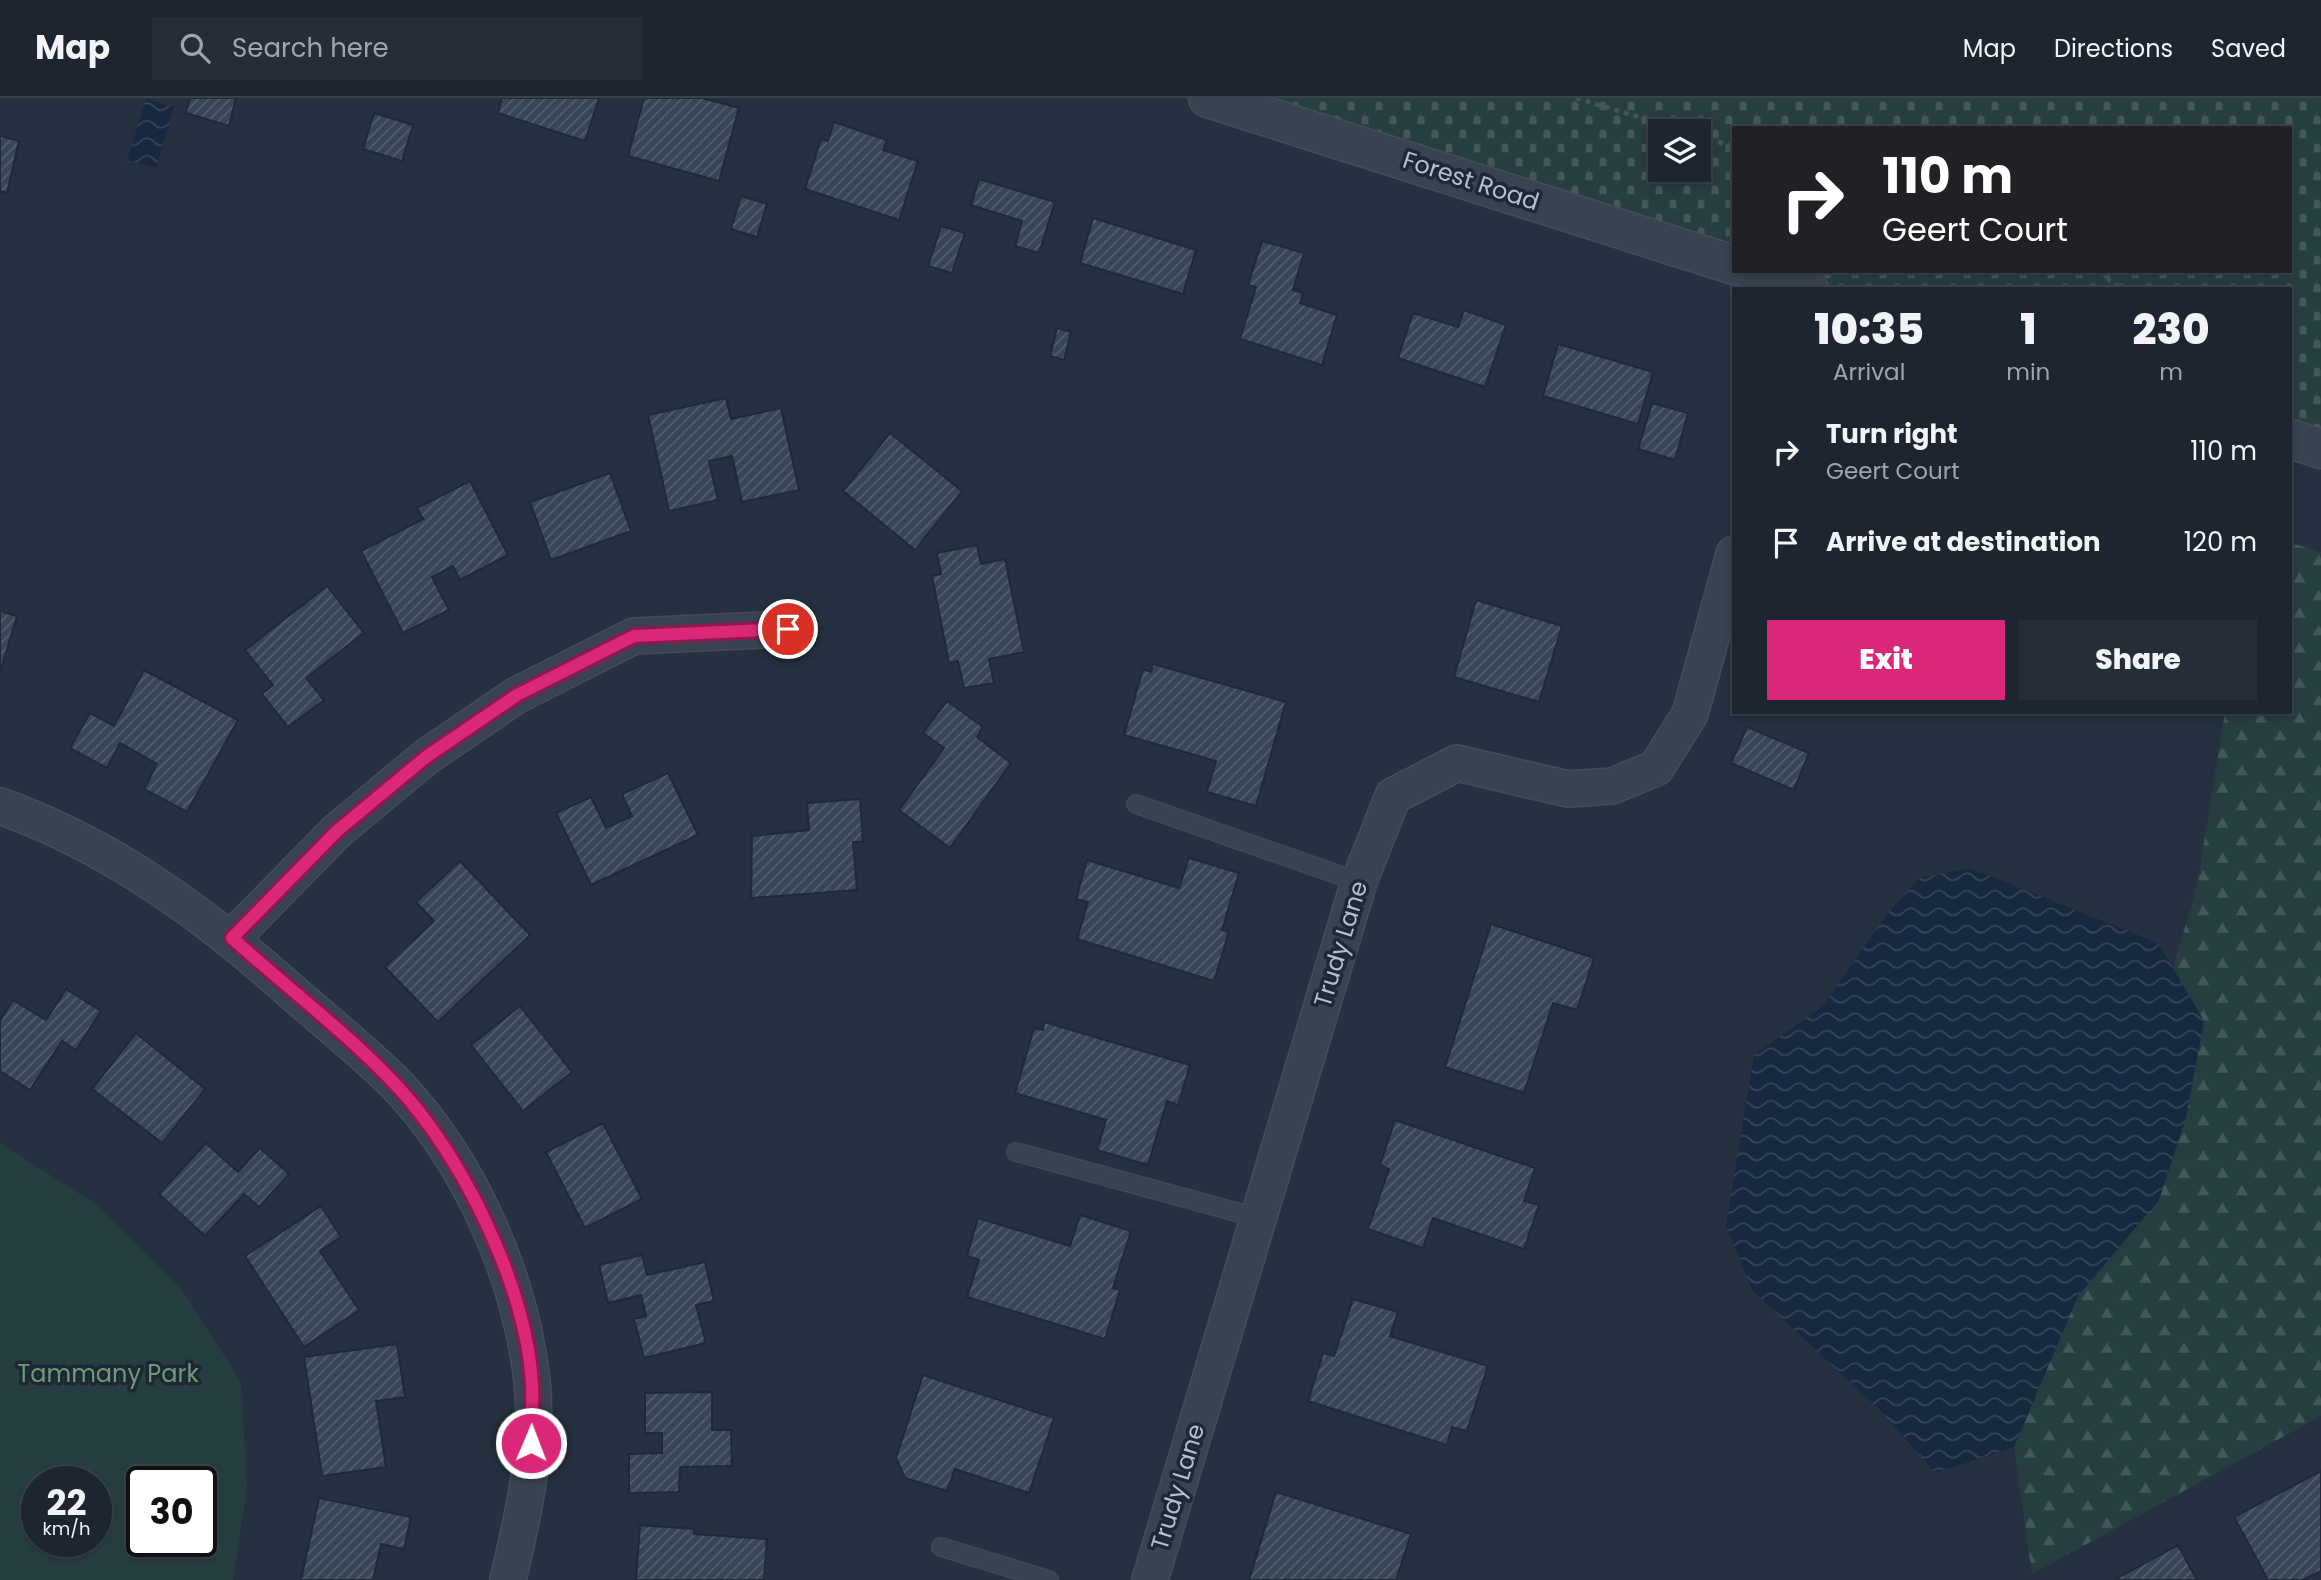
<!DOCTYPE html>
<html lang="en">
<head>
<meta charset="utf-8">
<style>
  :root { --surface:#1c2530; --page:#252d38; --text:#f1f3f6; --muted:#a0a5ab; --line:#3a424c; --accent:#db2777 }
  body { margin:0; font-family:Poppins,sans-serif; background:var(--page); color:var(--text); height:100vh; display:flex; flex-direction:column; font-size:26px; white-space:nowrap }
  * { box-sizing:border-box; margin:0 }
  p { font-size:23px; color:var(--muted) }
  .icon { flex:none; width:38px; height:38px; fill:none; stroke:currentColor; stroke-width:2; stroke-linecap:round; stroke-linejoin:round }
  .map { position:relative; flex:1; overflow:hidden }
  .sheet { position:absolute; left:1732px; top:189px; width:560px; height:427px; display:flex; flex-direction:column; background:var(--surface); border-radius:0px; box-shadow:0 4px 10px #0003,0 0 0 2px var(--line) }
  .sheet>* { flex:none }
  .guide { position:absolute; left:1732px; top:28px; width:560px; height:147px; border-radius:0px; box-shadow:0 4px 10px #0003,0 0 0 2px var(--line); background:#202124; color:#fff; overflow:hidden }
  .controls { position:absolute; left:1648px; top:21px; display:grid; gap:14px }
  .controls a { display:grid; place-items:center; width:63px; height:63px; border-radius:0px; background:var(--surface); box-shadow:0 4px 10px #0003,0 0 0 2px var(--line); font-size:35px }
  .speed { position:absolute; left:21px; top:1368px; display:flex; gap:14px; font-size:35px; font-weight:700; text-align:center }
  .speed>* { display:grid; place-content:center; width:91px; height:91px; border-radius:50%; background:var(--surface); box-shadow:0 4px 10px #0003,0 0 0 2px var(--line); line-height:1 }
  .speed small { font-size:18px; font-weight:400 }
  .speed .limit { border:4px solid #111; border-radius:10px; background:#fff; color:#111 }
  .pin { position:absolute; display:grid; place-items:center; width:60px; height:60px; color:#fff; margin:-30px; border:4px solid #fff; border-radius:50%; box-shadow:0 2px 7px #0007 }
  .me { position:absolute; width:77px; margin:-38px; rotate:1deg; stroke-linejoin:round; filter:drop-shadow(0 0 5px #0008) }
  .turn { display:flex; align-items:center; gap:24px; height:147px; padding:0 35px; font-size:32px }
  .turn .icon { width:91px; height:91px; stroke-width:2.5 }
  .turn b { display:block; font-size:49px; line-height:60px }
  .eta { display:flex; justify-content:space-evenly; align-items:center; height:119px; text-align:center }
  .eta b { font-size:42px; font-weight:800; line-height:49px }
  .primary-button { display:flex; gap:14px; margin-top:auto; padding:14px 35px }
  .primary-button a { flex:1; height:80px; border-radius:0px; background:var(--accent); color:#fff; font-size:28px; font-weight:800; line-height:80px; text-align:center }
  .primary-button a+a { background:var(--page); color:var(--text) }
  ul { padding:0; list-style:none }
  li { display:flex; align-items:center; gap:21px; height:91px; padding:0 35px }
  li div { flex:1 }
  li b { display:block; font-size:26px }
  li em { font-style:normal }
  header { display:flex; align-items:center; gap:42px; box-sizing:border-box; height:98px; padding:0 35px; background:var(--surface); border-bottom:2px solid var(--line) }
  header strong { font-size:33px }
  nav { display:flex; gap:38px; margin-inline-start:auto; font-size:24px }
  .search { width:490px; height:63px; background:var(--page); display:flex; align-items:center; gap:18px; box-sizing:border-box; padding:0 24px; border-radius:0px; color:var(--muted); font-size:26px }
  .map>svg:first-child { display:block }
</style>
</head>
<body>
<header>
<strong>Map</strong>
<div class="search"><svg class="icon" aria-label="search" viewBox="0 0 24 24"><circle cx="10" cy="10" r="6"/><path d="M15 15l6 6"/></svg>Search here</div>
<nav><a>Map</a><a>Directions</a><a>Saved</a></nav>
</header>
<div class="map">
<svg width="2321" height="1482" viewBox="0 0 2321 1482">
  <defs>
    <pattern id="forest-firs" width="22" height="20" patternUnits="userSpaceOnUse" patternTransform="scale(1.75)"><rect width="22" height="20" fill="#273e41"/><path d="M5 1l3.5 6h-7zM16 11l3.5 6h-7z" fill="#44585b"/></pattern>
    <pattern id="cemetery-stones" width="16" height="16" patternUnits="userSpaceOnUse" patternTransform="scale(1.75)"><rect width="16" height="16" fill="#273e41"/><path d="M2 7V4a2 2 0 0 1 4 0v3zM10 15v-3a2 2 0 0 1 4 0v3z" fill="#44585b"/></pattern>
    <pattern id="water-waves" width="16" height="10" patternUnits="userSpaceOnUse" patternTransform="scale(1.75)"><rect width="16" height="10" fill="#18283e"/><path d="M0 5q4-4 8 0t8 0" fill="none" stroke="#374559"/></pattern>
    <pattern id="building-hatch" width="6" height="6" patternUnits="userSpaceOnUse" patternTransform="scale(1.75)"><rect width="6" height="6" fill="#374556"/><path d="M-1 1l2-2M0 6l6-6M5 7l2-2" fill="none" stroke="#525e6d"/></pattern>
  </defs>
  <rect width="100%" height="100%" fill="#253140"/>
  <!-- forest -->
  <path fill="url(#forest-firs)" d="M 2291,445 L 2321,454 L 2321,1318 L 2032,1476 L 2014,1349 L 2078,1197 L 2159,1102 L 2186,1019 L 2204,923 L 2173,870 L 2197,788 L 2225,614 L 2291,614 Z"/>
  <!-- cemetery -->
  <path fill="url(#cemetery-stones)" fill-rule="evenodd" d="M 1211,0 L 2321,0 L 2321,351 L 2291,341 L 2291,191 L 1815,191 L 1760,173 L 2291,173 L 2291,30 L 1734,30 L 1734,165 ZM 1661,33 L 1699,33 L 1699,72 L 1661,72 Z"/>
  <!-- park -->
  <path fill="#273e41" fill-rule="evenodd" d="M 0,1045 L 97,1107 L 180,1189 L 241,1284 L 247,1389 L 233,1482 L 0,1482 ZM 37,1384 L 96,1384 L 96,1444 L 37,1444 ZM 142,1384 L 201,1384 L 201,1444 L 142,1444 Z"/>
  <!-- water -->
  <g fill="url(#water-waves)">
    <path d="M 146,1 L 174,9 L 156,70 L 127,62 Z"/>
    <path d="M 1970,770 L 2158,845 L 2204,923 L 2186,1019 L 2159,1102 L 2078,1198 L 2014,1349 L 1935,1375 L 1881,1313 L 1752,1192 L 1726,1127 L 1754,957 L 1823,908 L 1887,816 L 1919,780 Z"/>
  </g>
  <!-- building -->
  <g fill="url(#building-hatch)" stroke="#202a37" stroke-width="2">
    <path d="M 190,0 L 236,0 L 229,28 L 186,15 Z"/>
    <path d="M 502,0 L 599,0 L 585,43 L 498,15 Z"/>
    <path d="M 644,0 L 702,0 L 739,10 L 719,83 L 628,58 Z"/>
    <path d="M 374,15 L 413,27 L 402,63 L 363,51 Z"/>
    <path d="M 834,24 L 887,42 L 883,52 L 918,63 L 899,122 L 805,91 L 821,41 L 828,43 Z"/>
    <path d="M 0,38 L 19,43 L 7,95 L 0,93 Z"/>
    <path d="M 979,81 L 1055,104 L 1039,155 L 1015,148 L 1022,123 L 971,107 Z"/>
    <path d="M 741,98 L 767,106 L 757,139 L 731,131 Z"/>
    <path d="M 1093,120 L 1196,152 L 1183,196 L 1080,165 Z"/>
    <path d="M 941,128 L 965,135 L 952,175 L 928,168 Z"/>
    <path d="M 1262,143 L 1304,155 L 1293,192 L 1303,195 L 1300,205 L 1337,217 L 1322,267 L 1240,241 L 1256,189 L 1248,187 Z"/>
    <path d="M 1464,212 L 1506,227 L 1485,289 L 1398,260 L 1413,215 L 1458,229 Z"/>
    <path d="M 1057,230 L 1071,234 L 1064,262 L 1050,258 Z"/>
    <path d="M 1558,246 L 1653,274 L 1638,326 L 1543,298 Z"/>
    <path d="M 726,300 L 731,321 L 781,310 L 799,392 L 742,404 L 732,358 L 709,363 L 718,402 L 669,413 L 648,317 Z"/>
    <path d="M 1652,305 L 1688,315 L 1675,362 L 1638,351 Z"/>
    <path d="M 890,335 L 962,393 L 915,452 L 843,393 Z"/>
    <path d="M 610,375 L 631,433 L 551,462 L 530,404 Z"/>
    <path d="M 470,383 L 508,457 L 460,482 L 453,468 L 432,479 L 449,512 L 403,535 L 361,453 L 423,421 L 417,410 Z"/>
    <path d="M 977,447 L 981,466 L 1005,461 L 1024,554 L 989,561 L 994,585 L 964,590 L 958,563 L 949,565 L 932,478 L 941,476 L 937,455 Z"/>
    <path d="M 327,488 L 364,535 L 306,580 L 324,602 L 288,629 L 262,596 L 273,587 L 245,552 Z"/>
    <path d="M 1476,502 L 1562,528 L 1539,604 L 1454,579 Z"/>
    <path d="M 0,513 L 17,518 L 0,575 Z"/>
    <path d="M 1153,566 L 1286,604 L 1256,708 L 1207,694 L 1216,663 L 1124,637 L 1143,571 L 1151,574 Z"/>
    <path d="M 144,572 L 238,622 L 187,714 L 144,691 L 157,666 L 120,645 L 107,670 L 70,650 L 90,615 L 114,628 Z"/>
    <path d="M 947,603 L 983,629 L 977,639 L 1011,665 L 950,750 L 899,712 L 944,650 L 923,635 Z"/>
    <path d="M 1747,629 L 1809,655 L 1794,692 L 1731,665 Z"/>
    <path d="M 668,675 L 698,737 L 591,787 L 556,715 L 591,699 L 606,730 L 632,718 L 622,696 Z"/>
    <path d="M 860,701 L 863,744 L 853,744 L 857,792 L 751,800 L 752,738 L 809,732 L 807,705 Z"/>
    <path d="M 1189,760 L 1239,775 L 1222,832 L 1229,834 L 1214,883 L 1077,841 L 1088,804 L 1076,801 L 1087,762 L 1179,790 Z"/>
    <path d="M 460,763 L 530,837 L 438,924 L 385,869 L 434,823 L 416,804 Z"/>
    <path d="M 1491,826 L 1594,860 L 1577,912 L 1553,905 L 1524,995 L 1445,969 Z"/>
    <path d="M 66,891 L 101,913 L 76,952 L 62,943 L 30,992 L 0,973 L 0,923 L 13,902 L 46,922 Z"/>
    <path d="M 520,908 L 572,974 L 523,1013 L 471,947 Z"/>
    <path d="M 1044,924 L 1190,967 L 1178,1007 L 1167,1003 L 1148,1067 L 1097,1052 L 1106,1022 L 1015,995 L 1034,930 L 1043,932 Z"/>
    <path d="M 136,935 L 205,991 L 162,1045 L 92,991 Z"/>
    <path d="M 1395,1022 L 1535,1070 L 1524,1103 L 1539,1107 L 1524,1151 L 1433,1120 L 1423,1150 L 1368,1131 L 1389,1071 L 1380,1067 Z"/>
    <path d="M 603,1025 L 642,1101 L 585,1130 L 546,1054 Z"/>
    <path d="M 206,1045 L 238,1074 L 260,1050 L 289,1076 L 259,1109 L 244,1096 L 205,1138 L 159,1096 Z"/>
    <path d="M 321,1108 L 341,1139 L 320,1153 L 359,1212 L 304,1249 L 245,1158 Z"/>
    <path d="M 1080,1117 L 1131,1133 L 1113,1190 L 1120,1192 L 1105,1241 L 967,1199 L 979,1162 L 967,1158 L 978,1120 L 1070,1148 Z"/>
    <path d="M 642,1157 L 647,1177 L 705,1164 L 714,1203 L 696,1207 L 706,1245 L 644,1260 L 634,1221 L 646,1218 L 641,1197 L 608,1205 L 599,1167 Z"/>
    <path d="M 1353,1201 L 1398,1214 L 1390,1238 L 1488,1268 L 1467,1333 L 1452,1329 L 1447,1347 L 1308,1303 L 1323,1255 L 1334,1258 Z"/>
    <path d="M 397,1246 L 405,1299 L 376,1303 L 386,1369 L 322,1378 L 304,1259 Z"/>
    <path d="M 923,1277 L 1054,1320 L 1029,1395 L 955,1371 L 947,1393 L 905,1380 L 896,1360 Z"/>
    <path d="M 712,1294 L 712,1332 L 731,1332 L 732,1368 L 680,1369 L 679,1394 L 629,1395 L 629,1356 L 662,1355 L 662,1335 L 645,1335 L 645,1295 Z"/>
    <path d="M 2321,1373 L 2321,1473 L 2303,1482 L 2268,1482 L 2234,1419 Z"/>
    <path d="M 1276,1394 L 1411,1436 L 1396,1482 L 1249,1482 Z"/>
    <path d="M 319,1400 L 411,1419 L 404,1451 L 381,1446 L 373,1482 L 301,1482 Z"/>
    <path d="M 640,1427 L 694,1431 L 694,1436 L 767,1441 L 764,1482 L 636,1482 Z"/>
    <path d="M 2178,1447 L 2197,1482 L 2114,1482 Z"/>
  </g>
  <g fill="none" stroke-linecap="round" stroke-linejoin="round">
    <!-- service casing -->
    <g stroke="#434c59" stroke-width="20">
      <g id="service">
        <path d="M 1136,706 L 1359,784"/>
        <path d="M 1016,1054 L 1258,1120"/>
        <path d="M 941,1449 L 1049,1482"/>
      </g>
    </g>
    <!-- minor casing -->
    <g stroke="#434c59" stroke-width="38">
      <g id="minor">
        <path d="M 0,708 C 110,747 206,817 292,894 C 326,924 363,953 395,985 C 469,1062 520,1177 532,1283 C 539,1348 523,1419 508,1482"/>
        <path d="M 232,840 L 337,733 L 426,659 L 517,597 L 634,538 L 788,531"/>
        <path d="M 1150,1482 L 1359,784 L 1393,698 L 1457,665 L 1568,691 L 1612,688 L 1656,670 L 1690,616 L 1734,456"/>
      </g>
    </g>
    <!-- tertiary casing -->
    <g stroke="#434c59" stroke-width="41">
      <g id="tertiary">
        <path d="M 1208,0 L 1734,167"/>
        <path d="M 1754,173 L 1809,191"/>
        <path d="M 2291,341 L 2321,351"/>
      </g>
    </g>
    <!-- path -->
    <g stroke="#405759" stroke-width="4.5" stroke-dasharray="5 5" stroke-linecap="butt">
      <path d="M 1576,0 L 1685,33"/>
      <path d="M 1699,38 L 1734,49"/>
      <path d="M 2099,173 L 2120,191"/>
    </g>
    <!-- service -->
    <use href="#service" stroke="#394350" stroke-width="18"/>
    <!-- minor -->
    <use href="#minor" stroke="#394350" stroke-width="35"/>
    <!-- tertiary -->
    <use href="#tertiary" stroke="#394350" stroke-width="38"/>
  </g>
  <g fill="none" stroke-linecap="round" stroke-linejoin="round">
    <!-- route casing -->
    <g stroke="#8e194d" stroke-width="18">
      <path id="route" d="M 531,1345 C 531,1326 533,1306 532,1286 C 526,1188 462,1056 395,986 C 346,934 285,888 232,840 L 337,733 L 426,659 L 517,597 L 634,538 L 788,531"/>
    </g>
    <!-- route -->
    <use href="#route" stroke="#db2777" stroke-width="12"/>
  </g>
  <g text-anchor="middle" stroke-width="7" stroke-linejoin="round" paint-order="stroke">
    <!-- street labels -->
    <g font-size="24" fill="#b6beca" stroke="#1e2835">
      <text transform="translate(1471 83) rotate(18)" y="8">Forest Road</text>
      <text transform="translate(1341 846) rotate(-73)" y="8">Trudy Lane</text>
      <text transform="translate(1178 1389) rotate(-73)" y="8">Trudy Lane</text>
    </g>
    <!-- park labels -->
    <g font-size="24" fill="#6d9b77" stroke="#1e2835">
      <text x="108" y="1284">Tammany Park</text>
    </g>
  </g>
</svg>
<div class="controls">
<a><svg class="icon" aria-label="layers" viewBox="0 0 24 24"><path d="M12 4l9 5-9 5-9-5zM3 14l9 5 9-5"/></svg></a>
</div>
<div class="speed"><div>22<small>km/h</small></div><div class="limit">30</div></div>
<div class="pin" style="left:788px;top:531px;background:#d93025"><svg class="icon" aria-label="arrive" viewBox="0 0 24 24"><path d="M6 21V4h12l-3 4 3 4H6"/></svg></div>
<svg class="me" style="left:531px;top:1345px" viewBox="-20 -20 40 40"><circle r="17" fill="#db2777" stroke="#fff" stroke-width="3"/><path d="M0-11L8 9 0 5-8 9z" fill="#fff"/></svg>
<div class="guide">
<div class="turn"><svg class="icon" aria-label="right" viewBox="0 0 24 24"><path d="M7 20v-9h11M14 6l5 5-5 5"/></svg><div><b>110 m</b>Geert Court</div></div>
</div>
<section class="sheet">
<div class="eta">
<div><b>10:35</b><p>Arrival</p></div>
<div><b>1</b><p>min</p></div>
<div><b>230</b><p>m</p></div>
</div>
<ul>
<li><svg class="icon" aria-label="right" viewBox="0 0 24 24"><path d="M7 20v-9h11M14 6l5 5-5 5"/></svg><div><b>Turn right</b><p>Geert Court</p></div><em>110 m</em></li>
<li><svg class="icon" aria-label="arrive" viewBox="0 0 24 24"><path d="M6 21V4h12l-3 4 3 4H6"/></svg><div><b>Arrive at destination</b></div><em>120 m</em></li>
</ul>
<div class="primary-button"><a>Exit</a><a>Share</a></div>
</section>
</div>
</body>
</html>
